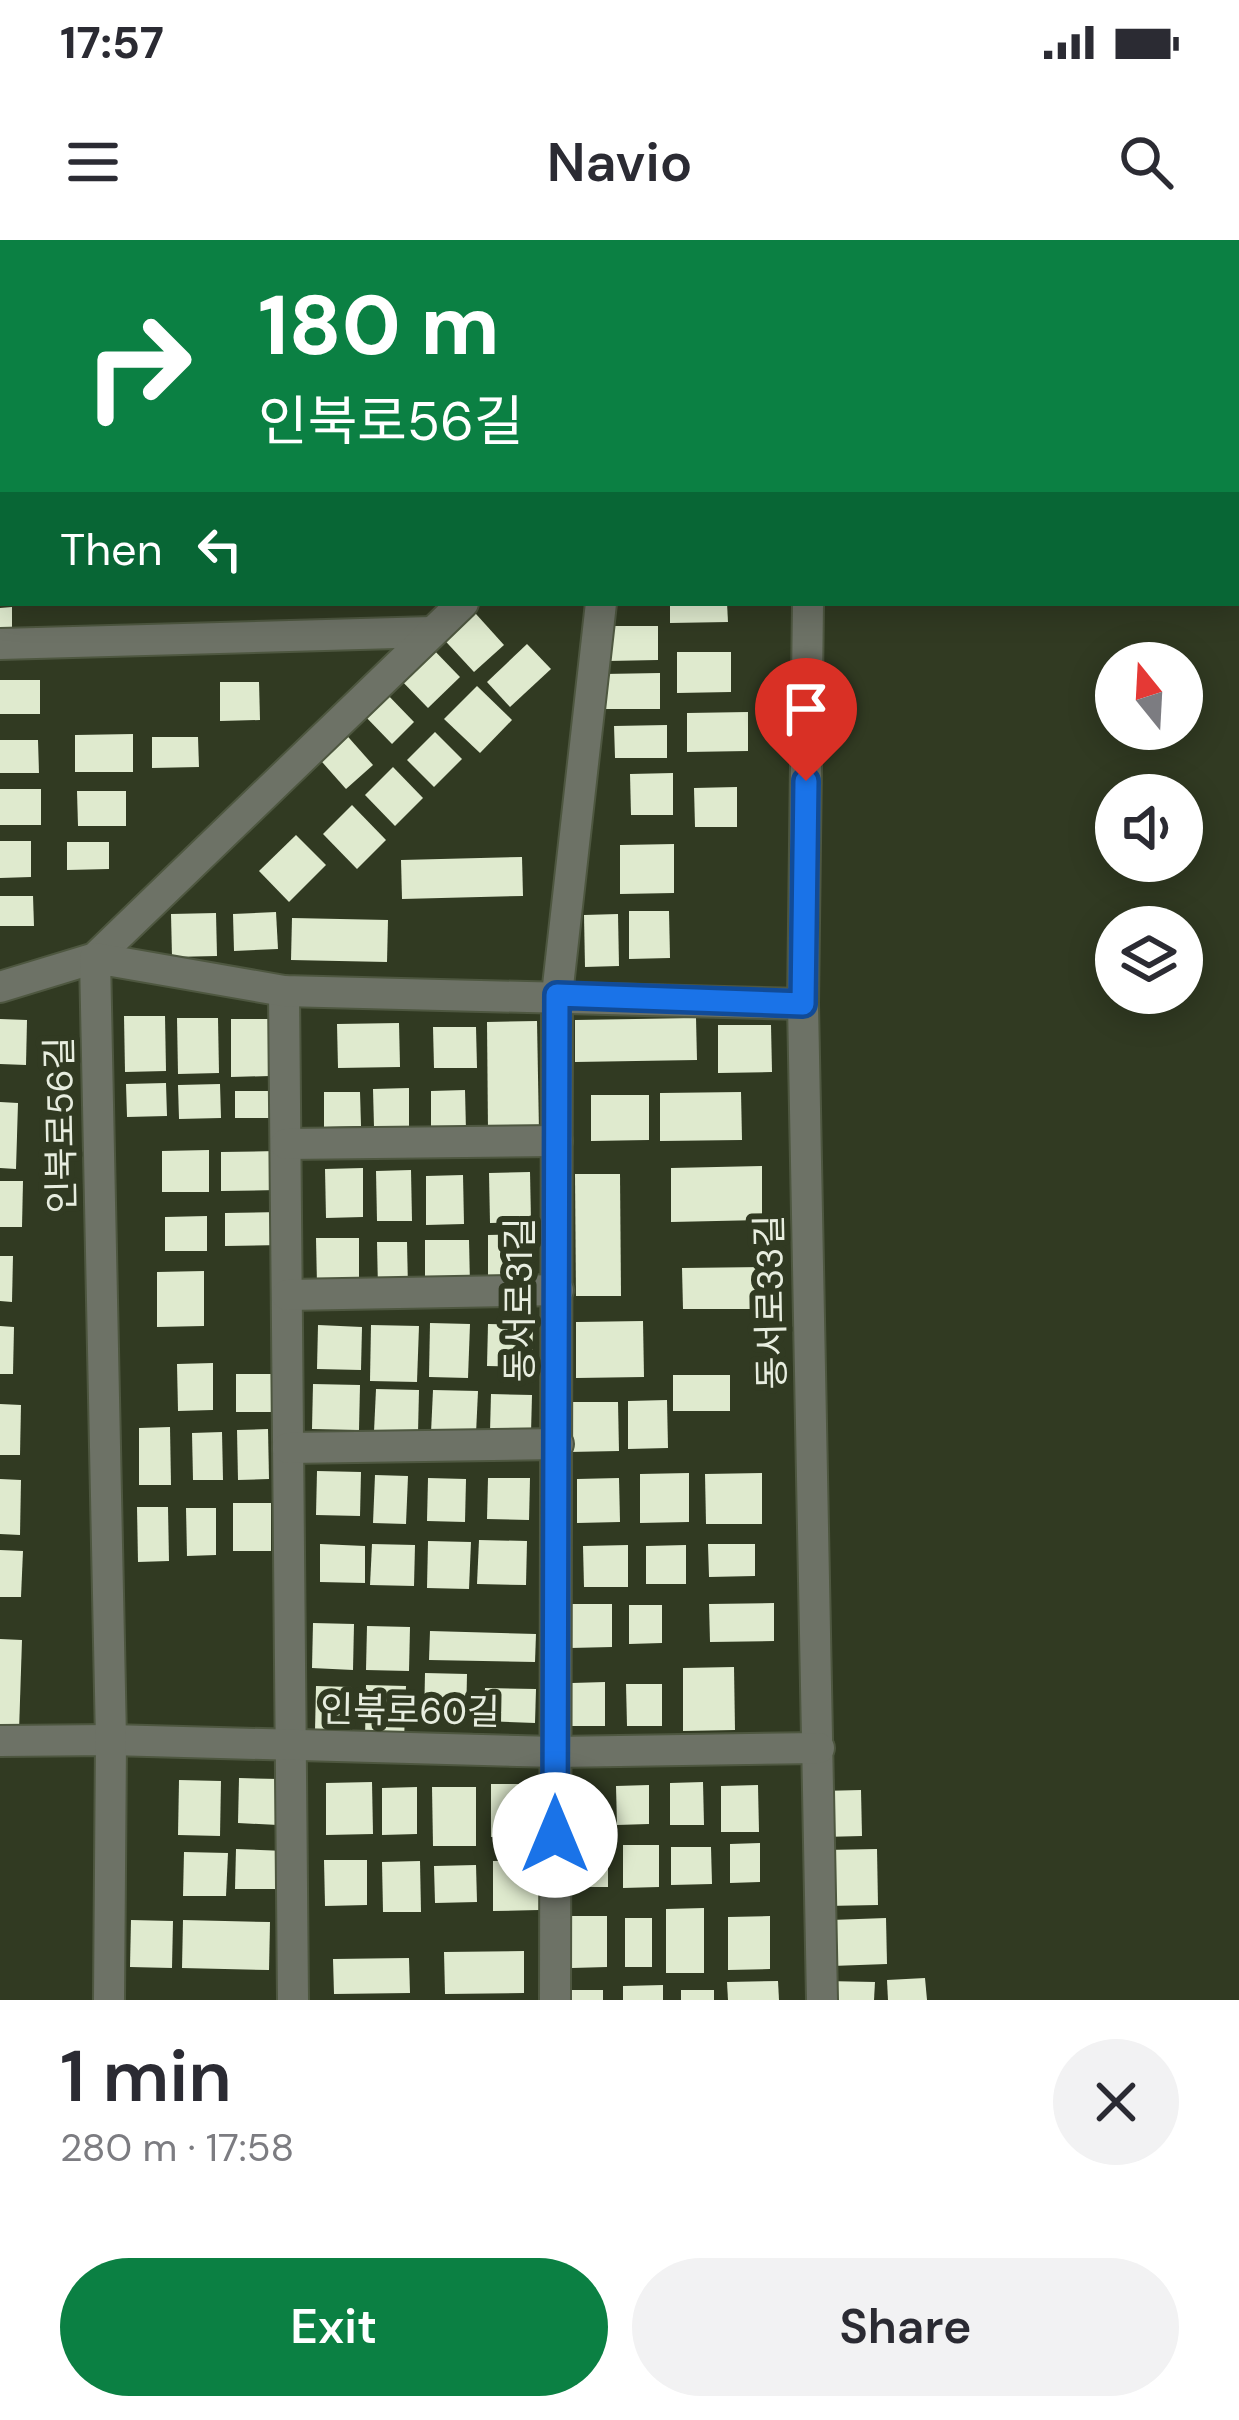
<!DOCTYPE html>
<html lang="en">
<head>
<meta charset="utf-8">
<style>
  :root { --surface:#fff; --page:#f2f2f3; --text:#2b2b33; --muted:#7c7c81; --accent:#0b8043 }
  body { margin:0; font-family:"DM Sans","Noto Sans KR",sans-serif; background:var(--page); color:var(--text); height:100vh; display:flex; flex-direction:column; font-size:45px; white-space:nowrap }
  * { box-sizing:border-box; margin:0 }
  p { font-size:39px; color:var(--muted) }
  .icon { flex:none; width:66px; height:66px; fill:none; stroke:currentColor; stroke-width:2; stroke-linecap:round; stroke-linejoin:round }
  .map { position:relative; height:1760px; overflow:hidden }
  .details { display:flex; flex-direction:column; background:var(--surface); flex:1 }
  .details>* { flex:none }
  .guide { position:absolute; left:0px; top:0px; width:1239px; height:366px; box-shadow:0 6px 30px #0003; background:#0b8043; color:#fff; overflow:hidden }
  .needle { width:78px; rotate:342deg }
  .tools { position:absolute; left:1095px; top:402px; display:grid; gap:24px }
  .tools a { display:grid; place-items:center; width:108px; height:108px; border-radius:50%; background:var(--surface); box-shadow:0 6px 30px #0003; font-size:60px }
  .pin { position:absolute; display:grid; place-items:center; width:102px; height:102px; color:#fff; margin:-123px -51px; border-radius:50% 50% 50% 0; rotate:-45deg; box-shadow:0 0 12px #0007 }
  .pin .icon { rotate:45deg }
  .me { position:absolute; width:132px; margin:-66px; rotate:0deg; stroke-linejoin:round; filter:drop-shadow(0 0 9px #0008) }
  .turn { display:flex; align-items:center; gap:42px; height:252px; padding:0 60px; font-size:54px }
  .turn .icon { width:156px; height:156px; stroke-width:2.5 }
  .turn b { display:block; font-size:84px; line-height:102px }
  .then { display:flex; align-items:center; height:114px; padding:0 60px; background:#0003; gap:24px; font-size:45px }
  .round { display:grid; place-items:center; flex:none; width:126px; height:126px; border-radius:63px; background:var(--page) }
  .headline { display:flex; align-items:center; justify-content:space-between; height:204px; padding:0 60px }
  h1 { font-size:72px; font-weight:600; line-height:90px }
  .primary-button { display:flex; gap:24px; margin-top:auto; padding:24px 60px }
  .primary-button a { flex:1; height:138px; border-radius:72px; background:var(--accent); color:#fff; font-size:48px; font-weight:600; line-height:138px; text-align:center }
  .primary-button a+a { background:var(--page); color:var(--text) }
  .status { display:flex; justify-content:space-between; align-items:center; height:84px; padding:0 60px; background:var(--surface); direction:ltr }
  .status svg { height:33px; fill:currentColor }
  header { display:flex; justify-content:space-between; align-items:center; height:156px; padding:0 60px; background:var(--surface); font-size:54px; font-weight:600 }
  .map>svg:first-child { display:block }
</style>
</head>
<body>
<div class="status"><b>17:57</b><svg viewBox="0 0 49 12"><path d="M0 12V9h3v3zM5 12V6h3v6zM10 12V3h3v9zM15 12V0h3v12zM26 1h20v11H26zM47 4h2v5h-2z"/></svg></div>
<header><svg class="icon" aria-label="menu" viewBox="0 0 24 24"><path d="M4 6h16M4 12h16M4 18h16"/></svg>Navio<svg class="icon" aria-label="search" viewBox="0 0 24 24"><circle cx="10" cy="10" r="6"/><path d="M15 15l6 6"/></svg></header>
<div class="map">
<svg width="1239" height="1760" viewBox="0 0 1239 1760">
  <rect width="100%" height="100%" fill="#313a22"/>
  <!-- building -->
  <g fill="#dfeace">
    <path d="M 670,363 L 727,363 L 728,382 L 670,383 Z"/>
    <path d="M 467,364 L 504,405 L 474,432 L 437,392 Z"/>
    <path d="M 12,367 L 12,395 L 0,395 L 0,368 Z"/>
    <path d="M 608,386 L 658,386 L 658,420 L 608,421 Z"/>
    <path d="M 428,404 L 460,437 L 428,468 L 396,435 Z"/>
    <path d="M 527,404 L 551,429 L 510,467 L 487,442 Z"/>
    <path d="M 677,412 L 731,412 L 731,452 L 677,453 Z"/>
    <path d="M 660,433 L 660,469 L 605,469 L 604,434 Z"/>
    <rect x="0" y="440" width="40" height="34"/>
    <path d="M 220,442 L 259,442 L 260,480 L 220,481 Z"/>
    <path d="M 477,446 L 512,480 L 480,513 L 444,479 Z"/>
    <path d="M 383,450 L 414,482 L 392,504 L 361,472 Z"/>
    <path d="M 748,472 L 748,511 L 687,512 L 687,473 Z"/>
    <path d="M 667,485 L 667,518 L 615,518 L 614,486 Z"/>
    <path d="M 342,490 L 373,525 L 346,549 L 315,514 Z"/>
    <path d="M 435,492 L 462,519 L 434,547 L 407,520 Z"/>
    <path d="M 133,494 L 133,532 L 75,532 L 75,495 Z"/>
    <path d="M 152,497 L 198,497 L 199,527 L 152,528 Z"/>
    <path d="M 0,500 L 38,500 L 39,533 L 0,533 Z"/>
    <path d="M 393,527 L 423,558 L 395,586 L 365,555 Z"/>
    <path d="M 673,533 L 673,575 L 631,575 L 630,534 Z"/>
    <path d="M 737,547 L 737,587 L 695,587 L 694,548 Z"/>
    <rect x="0" y="549" width="41" height="36"/>
    <path d="M 77,551 L 126,551 L 126,586 L 78,586 Z"/>
    <path d="M 352,565 L 386,600 L 357,629 L 323,594 Z"/>
    <path d="M 296,595 L 326,625 L 289,662 L 259,631 Z"/>
    <path d="M 0,601 L 31,601 L 31,637 L 0,638 Z"/>
    <path d="M 67,602 L 109,602 L 109,629 L 67,630 Z"/>
    <path d="M 674,604 L 674,653 L 620,654 L 620,605 Z"/>
    <path d="M 522,617 L 523,656 L 402,659 L 401,620 Z"/>
    <path d="M 0,656 L 33,656 L 34,686 L 0,686 Z"/>
    <path d="M 629,671 L 669,671 L 670,718 L 629,719 Z"/>
    <path d="M 276,672 L 278,709 L 234,711 L 233,674 Z"/>
    <path d="M 216,673 L 217,716 L 172,717 L 171,674 Z"/>
    <path d="M 618,674 L 619,726 L 585,727 L 584,675 Z"/>
    <path d="M 292,678 L 388,680 L 387,722 L 291,720 Z"/>
    <path d="M 124,776 L 165,776 L 166,831 L 125,832 Z"/>
    <path d="M 177,778 L 218,778 L 219,833 L 178,834 Z"/>
    <path d="M 696,778 L 697,820 L 575,822 L 575,780 Z"/>
    <path d="M 0,779 L 27,780 L 26,825 L 0,824 Z"/>
    <path d="M 231,779 L 269,779 L 270,836 L 231,837 Z"/>
    <path d="M 537,781 L 539,892 L 488,892 L 487,782 Z"/>
    <path d="M 399,783 L 400,827 L 338,828 L 337,784 Z"/>
    <path d="M 718,785 L 771,785 L 772,832 L 718,833 Z"/>
    <path d="M 433,787 L 476,787 L 477,828 L 434,828 Z"/>
    <path d="M 166,843 L 167,876 L 127,877 L 126,844 Z"/>
    <path d="M 220,844 L 221,878 L 179,879 L 178,845 Z"/>
    <path d="M 409,848 L 409,887 L 374,887 L 373,849 Z"/>
    <path d="M 465,850 L 466,891 L 431,892 L 431,851 Z"/>
    <rect x="235" y="851" width="39" height="27"/>
    <path d="M 324,852 L 360,852 L 361,886 L 324,887 Z"/>
    <path d="M 741,852 L 742,900 L 660,901 L 660,853 Z"/>
    <path d="M 591,855 L 649,855 L 649,900 L 591,901 Z"/>
    <path d="M 0,862 L 18,863 L 16,929 L 0,928 Z"/>
    <path d="M 209,910 L 209,952 L 162,952 L 162,911 Z"/>
    <path d="M 277,911 L 277,950 L 221,951 L 221,912 Z"/>
    <path d="M 762,926 L 762,980 L 671,982 L 671,928 Z"/>
    <path d="M 363,928 L 363,977 L 326,978 L 325,929 Z"/>
    <path d="M 411,930 L 412,981 L 377,981 L 376,931 Z"/>
    <path d="M 530,932 L 531,982 L 490,983 L 489,933 Z"/>
    <path d="M 575,934 L 620,934 L 621,1056 L 576,1056 Z"/>
    <path d="M 463,935 L 464,984 L 426,985 L 426,936 Z"/>
    <path d="M 0,941 L 23,941 L 22,987 L 0,987 Z"/>
    <path d="M 281,972 L 282,1005 L 225,1006 L 225,973 Z"/>
    <path d="M 207,976 L 207,1011 L 165,1011 L 165,977 Z"/>
    <path d="M 530,994 L 531,1044 L 488,1044 L 488,995 Z"/>
    <path d="M 316,998 L 359,998 L 359,1044 L 317,1045 Z"/>
    <path d="M 425,1000 L 469,1000 L 470,1045 L 425,1046 Z"/>
    <path d="M 377,1002 L 407,1002 L 408,1048 L 378,1049 Z"/>
    <path d="M 0,1016 L 13,1016 L 12,1062 L 0,1061 Z"/>
    <path d="M 765,1027 L 766,1069 L 683,1069 L 682,1028 Z"/>
    <path d="M 204,1031 L 204,1086 L 157,1087 L 157,1032 Z"/>
    <path d="M 643,1081 L 644,1137 L 576,1138 L 576,1082 Z"/>
    <path d="M 430,1083 L 470,1084 L 468,1138 L 429,1137 Z"/>
    <path d="M 488,1084 L 533,1085 L 532,1127 L 487,1126 Z"/>
    <path d="M 318,1085 L 362,1087 L 361,1130 L 317,1129 Z"/>
    <path d="M 371,1085 L 419,1086 L 417,1142 L 370,1141 Z"/>
    <path d="M 0,1086 L 14,1087 L 13,1134 L 0,1134 Z"/>
    <path d="M 213,1123 L 213,1170 L 178,1171 L 177,1124 Z"/>
    <path d="M 236,1134 L 276,1134 L 277,1172 L 236,1172 Z"/>
    <rect x="673" y="1135" width="57" height="36"/>
    <path d="M 313,1144 L 360,1145 L 359,1190 L 312,1189 Z"/>
    <path d="M 376,1149 L 419,1150 L 418,1193 L 374,1192 Z"/>
    <path d="M 433,1150 L 478,1151 L 476,1194 L 431,1193 Z"/>
    <path d="M 491,1154 L 532,1155 L 531,1193 L 490,1192 Z"/>
    <path d="M 667,1160 L 668,1208 L 628,1209 L 628,1161 Z"/>
    <path d="M 568,1162 L 618,1162 L 619,1211 L 569,1212 Z"/>
    <path d="M 0,1164 L 21,1165 L 20,1215 L 0,1215 Z"/>
    <path d="M 170,1187 L 171,1245 L 139,1245 L 139,1188 Z"/>
    <path d="M 268,1189 L 269,1239 L 238,1240 L 237,1190 Z"/>
    <path d="M 222,1192 L 223,1240 L 193,1240 L 192,1193 Z"/>
    <path d="M 317,1231 L 361,1232 L 360,1276 L 316,1275 Z"/>
    <path d="M 689,1233 L 689,1282 L 640,1283 L 640,1234 Z"/>
    <path d="M 762,1233 L 762,1284 L 706,1284 L 705,1234 Z"/>
    <path d="M 375,1235 L 408,1236 L 406,1284 L 373,1283 Z"/>
    <path d="M 428,1238 L 466,1239 L 465,1282 L 427,1281 Z"/>
    <path d="M 488,1238 L 530,1238 L 529,1280 L 487,1279 Z"/>
    <path d="M 619,1238 L 620,1282 L 577,1283 L 577,1239 Z"/>
    <path d="M 0,1239 L 21,1240 L 20,1295 L 0,1294 Z"/>
    <rect x="233" y="1263" width="38" height="48"/>
    <path d="M 137,1267 L 168,1267 L 169,1321 L 138,1322 Z"/>
    <path d="M 186,1268 L 216,1268 L 216,1315 L 187,1316 Z"/>
    <path d="M 479,1300 L 527,1301 L 526,1345 L 477,1344 Z"/>
    <path d="M 428,1301 L 471,1302 L 469,1349 L 427,1348 Z"/>
    <path d="M 320,1304 L 365,1306 L 365,1343 L 320,1342 Z"/>
    <path d="M 372,1304 L 415,1305 L 414,1346 L 370,1345 Z"/>
    <path d="M 708,1304 L 755,1304 L 755,1336 L 709,1337 Z"/>
    <path d="M 628,1305 L 628,1347 L 584,1347 L 583,1306 Z"/>
    <path d="M 686,1305 L 686,1344 L 646,1344 L 646,1306 Z"/>
    <path d="M 0,1310 L 23,1311 L 21,1357 L 0,1357 Z"/>
    <path d="M 774,1363 L 774,1401 L 710,1402 L 709,1364 Z"/>
    <path d="M 570,1364 L 612,1364 L 612,1407 L 570,1408 Z"/>
    <path d="M 629,1365 L 662,1365 L 662,1403 L 629,1404 Z"/>
    <path d="M 313,1383 L 354,1384 L 353,1430 L 312,1428 Z"/>
    <path d="M 367,1386 L 410,1387 L 409,1431 L 366,1430 Z"/>
    <path d="M 430,1391 L 536,1394 L 535,1422 L 429,1420 Z"/>
    <path d="M 0,1399 L 22,1400 L 19,1491 L 0,1491 Z"/>
    <path d="M 734,1427 L 735,1490 L 683,1491 L 683,1428 Z"/>
    <path d="M 425,1433 L 467,1434 L 466,1482 L 424,1481 Z"/>
    <path d="M 605,1442 L 605,1486 L 572,1486 L 572,1443 Z"/>
    <path d="M 626,1444 L 662,1444 L 662,1486 L 627,1486 Z"/>
    <path d="M 366,1445 L 406,1446 L 404,1500 L 365,1499 Z"/>
    <path d="M 316,1446 L 352,1447 L 351,1492 L 315,1491 Z"/>
    <path d="M 485,1448 L 536,1449 L 535,1483 L 483,1481 Z"/>
    <path d="M 239,1538 L 279,1539 L 278,1585 L 238,1583 Z"/>
    <path d="M 179,1540 L 221,1541 L 220,1596 L 178,1595 Z"/>
    <path d="M 372,1542 L 373,1594 L 326,1595 L 326,1543 Z"/>
    <path d="M 703,1542 L 704,1585 L 670,1585 L 670,1543 Z"/>
    <path d="M 491,1544 L 532,1544 L 533,1596 L 491,1597 Z"/>
    <path d="M 649,1545 L 649,1584 L 617,1585 L 616,1546 Z"/>
    <path d="M 758,1545 L 759,1592 L 721,1592 L 721,1546 Z"/>
    <path d="M 417,1547 L 417,1594 L 382,1595 L 382,1548 Z"/>
    <path d="M 432,1547 L 476,1547 L 476,1606 L 433,1606 Z"/>
    <path d="M 861,1550 L 862,1596 L 823,1597 L 821,1551 Z"/>
    <path d="M 568,1602 L 608,1602 L 608,1647 L 569,1647 Z"/>
    <path d="M 760,1603 L 760,1642 L 730,1643 L 730,1604 Z"/>
    <path d="M 623,1605 L 659,1605 L 659,1647 L 623,1648 Z"/>
    <path d="M 671,1607 L 711,1607 L 712,1644 L 671,1645 Z"/>
    <path d="M 236,1609 L 285,1611 L 284,1649 L 235,1649 Z"/>
    <path d="M 877,1609 L 878,1665 L 826,1666 L 825,1610 Z"/>
    <path d="M 184,1612 L 228,1613 L 226,1656 L 183,1656 Z"/>
    <path d="M 324,1620 L 367,1620 L 367,1665 L 325,1666 Z"/>
    <path d="M 539,1620 L 539,1670 L 493,1671 L 493,1621 Z"/>
    <path d="M 420,1621 L 421,1672 L 383,1672 L 382,1622 Z"/>
    <path d="M 476,1625 L 477,1662 L 435,1663 L 434,1626 Z"/>
    <path d="M 704,1668 L 704,1733 L 666,1733 L 666,1669 Z"/>
    <path d="M 571,1676 L 607,1676 L 607,1727 L 572,1728 Z"/>
    <path d="M 770,1676 L 770,1729 L 728,1730 L 728,1677 Z"/>
    <rect x="625" y="1678" width="27" height="49"/>
    <path d="M 886,1678 L 887,1724 L 832,1726 L 831,1680 Z"/>
    <path d="M 131,1680 L 173,1681 L 172,1728 L 130,1727 Z"/>
    <path d="M 183,1680 L 270,1682 L 269,1730 L 182,1728 Z"/>
    <path d="M 524,1711 L 524,1753 L 445,1754 L 444,1712 Z"/>
    <path d="M 409,1718 L 410,1753 L 334,1754 L 333,1719 Z"/>
    <path d="M 925,1738 L 927,1760 L 888,1760 L 887,1740 Z"/>
    <path d="M 778,1741 L 779,1760 L 728,1760 L 727,1742 Z"/>
    <path d="M 826,1741 L 875,1742 L 874,1760 L 825,1760 Z"/>
    <path d="M 663,1745 L 663,1760 L 623,1760 L 623,1746 Z"/>
    <rect x="565" y="1750" width="38" height="10"/>
    <rect x="681" y="1750" width="33" height="10"/>
  </g>
  <g fill="none" stroke-linecap="round" stroke-linejoin="round">
    <!-- minor casing -->
    <g stroke="#4e5740" stroke-width="34">
      <g id="minor">
        <path d="M 818,3 L 823,0"/>
        <path d="M 0,116 L 3,117"/>
        <path d="M 0,282 L 3,282"/>
        <path d="M 808,363 L 803,764 L 822,1760"/>
        <path d="M 0,404 L 432,392"/>
        <path d="M 0,747 L 95,718 L 463,363"/>
        <path d="M 284,751 L 293,1760"/>
        <path d="M 286,904 L 557,901"/>
        <path d="M 287,1055 L 558,1050"/>
        <path d="M 288,1208 L 558,1204"/>
        <path d="M 0,1501 L 111,1500 L 555,1512 L 819,1508"/>
        <path d="M 109,1760 L 111,1500 L 95,718 L 284,751 L 803,764"/>
        <path d="M 555,1760 L 557,755 L 601,363"/>
      </g>
    </g>
    <!-- minor -->
    <use href="#minor" stroke="#6d7266" stroke-width="30"/>
  </g>
  <g fill="none" stroke-linecap="round" stroke-linejoin="round">
    <!-- route casing -->
    <g stroke="#114b97" stroke-width="30">
      <path id="route" d="M 555,1595 L 557,755 L 803,764 L 806,541"/>
    </g>
    <!-- route -->
    <use href="#route" stroke="#1a73e8" stroke-width="21"/>
  </g>
  <g text-anchor="middle" stroke-width="12" stroke-linejoin="round" paint-order="stroke">
    <!-- street labels -->
    <g font-size="36" fill="#e7eddf" stroke="#313a22">
      <text transform="translate(60 885) rotate(-91)" y="13">인북로56길</text>
      <text transform="translate(519 1060) rotate(-90)" y="13">동서로31길</text>
      <text transform="translate(770 1062) rotate(-91)" y="13">동서로33길</text>
      <text transform="translate(410 1470) rotate(1)" y="13">인북로60길</text>
    </g>
  </g>
</svg>
<div class="tools">
<a><svg class="needle" viewBox="-14 -14 28 28"><path d="M0-13l5 13h-10z" fill="#e53935"/><path d="M0 13l5-13h-10z" fill="#7c7c81"/></svg></a>
<a><svg class="icon" aria-label="sound" viewBox="0 0 24 24"><path d="M4 9h4l5-4v14l-5-4H4zM17 9q2 3 0 6"/></svg></a>
<a><svg class="icon" aria-label="layers" viewBox="0 0 24 24"><path d="M12 4l9 5-9 5-9-5zM3 14l9 5 9-5"/></svg></a>
</div>
<div class="pin" style="left:806px;top:541px;background:#d93025"><svg class="icon" aria-label="arrive" viewBox="0 0 24 24"><path d="M6 21V4h12l-3 4 3 4H6"/></svg></div>
<svg class="me" style="left:555px;top:1595px" viewBox="-20 -20 40 40"><circle r="19" fill="#fff"/><path d="M0-13L10 11 0 6-10 11z" fill="#1a73e8"/></svg>
<div class="guide">
<div class="turn"><svg class="icon" aria-label="right" viewBox="0 0 24 24"><path d="M7 20v-9h11M14 6l5 5-5 5"/></svg><div><b>180 m</b>인북로56길</div></div>
<div class="then">Then<svg class="icon" aria-label="left" viewBox="0 0 24 24"><path d="M17 20v-9H6M10 6l-5 5 5 5"/></svg></div>
</div>
</div>
<section class="details">
<div class="headline"><div><h1>1 min</h1><p>280 m · 17:58</p></div><a class="round"><svg class="icon" aria-label="close" viewBox="0 0 24 24"><path d="M6 6l12 12M18 6L6 18"/></svg></a></div>
<div class="primary-button"><a>Exit</a><a>Share</a></div>
</section>
</body>
</html>
